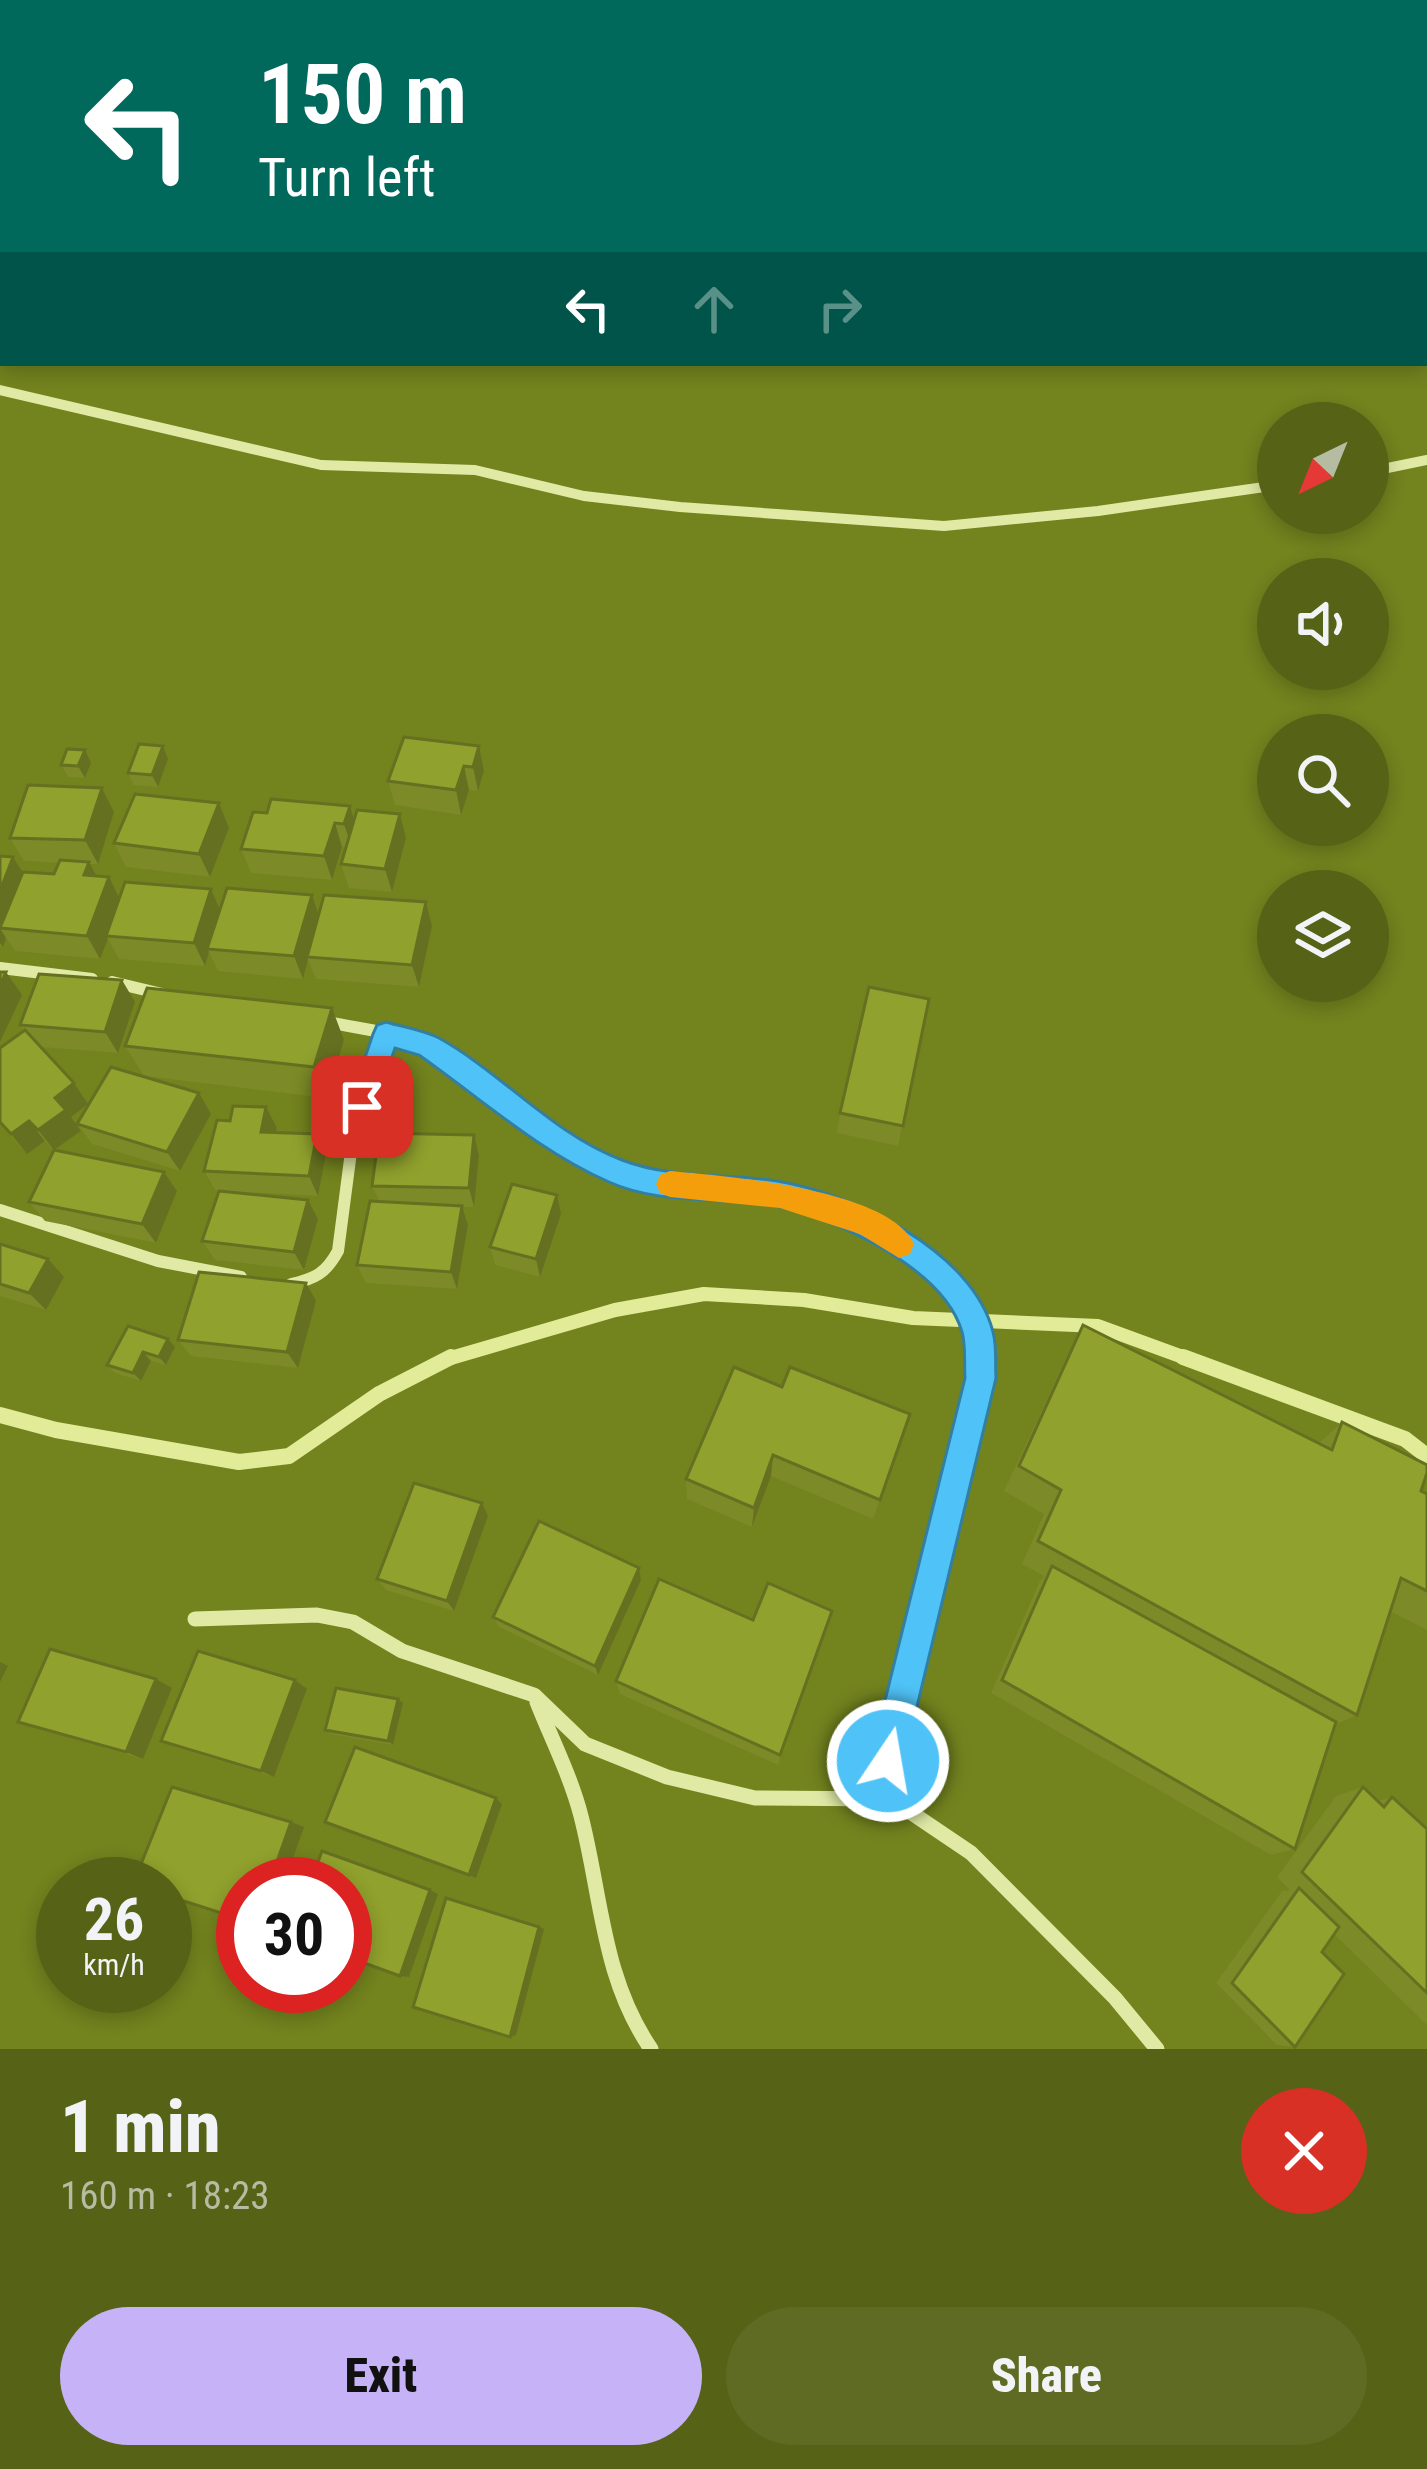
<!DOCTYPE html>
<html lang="en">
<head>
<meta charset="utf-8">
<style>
  :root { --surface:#566216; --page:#5f6b23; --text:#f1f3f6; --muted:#b6bca1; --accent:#c6b3f7 }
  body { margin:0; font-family:"Roboto Condensed",sans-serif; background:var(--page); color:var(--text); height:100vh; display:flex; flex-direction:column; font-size:45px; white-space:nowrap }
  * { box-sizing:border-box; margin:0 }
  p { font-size:39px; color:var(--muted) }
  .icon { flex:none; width:66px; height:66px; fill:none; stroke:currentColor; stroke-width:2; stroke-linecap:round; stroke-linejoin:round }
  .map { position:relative; height:2049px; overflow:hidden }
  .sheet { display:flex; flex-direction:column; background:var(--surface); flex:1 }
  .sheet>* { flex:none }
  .hud { position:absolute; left:0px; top:0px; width:1428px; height:366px; box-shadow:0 6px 18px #0003; background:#00695c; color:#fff; overflow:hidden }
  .needle { width:78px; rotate:223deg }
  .tools { position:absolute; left:1257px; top:402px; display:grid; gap:24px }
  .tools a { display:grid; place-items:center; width:132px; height:132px; border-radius:50%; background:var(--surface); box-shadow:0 6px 18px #0003; font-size:60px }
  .speed { position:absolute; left:36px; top:1857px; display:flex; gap:24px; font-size:60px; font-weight:700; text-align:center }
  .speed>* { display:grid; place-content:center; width:156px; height:156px; border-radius:50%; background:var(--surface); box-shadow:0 6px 18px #0003; line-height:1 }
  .speed small { font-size:30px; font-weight:400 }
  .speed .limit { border:18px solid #d22; background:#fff; color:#111 }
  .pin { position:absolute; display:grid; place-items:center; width:102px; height:102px; color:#fff; margin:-51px; border-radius:24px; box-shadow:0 6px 18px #0006 }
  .me { position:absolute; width:132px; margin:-66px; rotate:12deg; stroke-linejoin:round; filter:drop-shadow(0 0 9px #0008) }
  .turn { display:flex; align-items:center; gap:42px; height:252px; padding:0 60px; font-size:54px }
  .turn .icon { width:156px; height:156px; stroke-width:2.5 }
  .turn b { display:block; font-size:84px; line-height:102px }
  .lanes { display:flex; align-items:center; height:114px; padding:0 60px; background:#0003; justify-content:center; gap:60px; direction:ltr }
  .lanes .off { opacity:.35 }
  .round { display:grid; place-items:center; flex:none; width:126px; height:126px; border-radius:63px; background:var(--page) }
  .headline { display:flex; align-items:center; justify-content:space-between; height:204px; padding:0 60px }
  h1 { font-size:72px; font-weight:800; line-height:90px }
  .action { display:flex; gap:24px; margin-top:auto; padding:24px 60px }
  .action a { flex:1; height:138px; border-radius:72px; background:var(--accent); color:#111; font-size:48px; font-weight:800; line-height:138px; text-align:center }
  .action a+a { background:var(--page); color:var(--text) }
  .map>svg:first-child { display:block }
</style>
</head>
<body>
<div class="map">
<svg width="1427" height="2049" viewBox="0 0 1427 2049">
  <rect width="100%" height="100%" fill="#73831e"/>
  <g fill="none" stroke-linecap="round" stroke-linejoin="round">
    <!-- stream-far1 -->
    <path stroke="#e1eb98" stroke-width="14" d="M 444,1360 L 615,1310 L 704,1294 L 804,1300 L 913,1318 L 1098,1326 L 1191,1360"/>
    <!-- stream -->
    <g stroke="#e1eb98" stroke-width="16">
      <path d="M 1183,1357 L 1405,1439 L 1427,1456"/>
      <path d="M 0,1415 L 56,1430 L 239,1462 L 289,1456 L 379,1394 L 451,1357"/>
    </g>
    <!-- path -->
    <path stroke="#e0eaa5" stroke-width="6" stroke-dasharray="4.5 8" stroke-linecap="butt" d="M 1005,363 L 1072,363"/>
    <!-- street-far3 -->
    <path stroke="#e0eaa5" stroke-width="8" d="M 125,0 L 142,3"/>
    <!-- street-far2 -->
    <g stroke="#e0eaa5" stroke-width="10">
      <path d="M 0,390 L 321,465 L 475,470 L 584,496 L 680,507 L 944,526 L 1098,511 L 1278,485"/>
      <path d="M 1368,472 L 1427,460"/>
    </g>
    <!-- street-far1 -->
    <g stroke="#e0eaa5" stroke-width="12">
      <path d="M 0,968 L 92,979"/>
      <path d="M 112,982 L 162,994"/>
      <path d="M 324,1021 C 357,1029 401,1032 430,1048 C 495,1082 546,1139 613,1170 C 662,1192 723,1186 775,1194 C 858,1206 974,1269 980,1360"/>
      <path d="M 0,1210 L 158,1261 L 241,1277"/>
      <path d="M 291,1284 C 315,1279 326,1273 338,1251 L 354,1129 L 386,1034"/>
    </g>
    <!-- street -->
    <g stroke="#e0eaa5" stroke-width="15">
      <path d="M 980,1357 L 981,1377 L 888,1761 L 891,1799 L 971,1853 L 1115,1998 L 1157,2049"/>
      <path d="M 195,1619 L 317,1615 L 353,1622 L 402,1651 L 534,1695 L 585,1744 L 667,1777 L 755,1798 L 891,1799"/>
      <path d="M 537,1702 C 552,1740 571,1777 581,1816 C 602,1898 602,1977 651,2049"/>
    </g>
  </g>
  <!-- wall -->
  <g fill="#7c8a27">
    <path d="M 163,746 L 168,759 L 158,787 L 134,785 L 128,773 Z"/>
    <path d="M 479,746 L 484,771 L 478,791 L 469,790 L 461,815 L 395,805 L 388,781 Z"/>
    <path d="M 91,763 L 85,778 L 68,777 L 61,765 Z"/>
    <path d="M 102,788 L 114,812 L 98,864 L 90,864 L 97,876 L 109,877 L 120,898 L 211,889 L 220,909 L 312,895 L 319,914 L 426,902 L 432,926 L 419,987 L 316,979 L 308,960 L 303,979 L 218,971 L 209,952 L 205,966 L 119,959 L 108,939 L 100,959 L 15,951 L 6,938 L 3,947 L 0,946 L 0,856 L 13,857 L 23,872 L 54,874 L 58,863 L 24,861 L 10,838 Z"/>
    <path d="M 219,803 L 229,828 L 210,877 L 126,867 L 114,843 Z"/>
    <path d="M 350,806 L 354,820 L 400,814 L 406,838 L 392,892 L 349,888 L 341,864 L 346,847 L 342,847 L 332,880 L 251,873 L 241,849 L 267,813 Z"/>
    <path d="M 929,999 L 898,1146 L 837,1133 L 840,1113 Z"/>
    <path d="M 135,1002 L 118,1053 L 41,1047 L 71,1117 L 81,1131 L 54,1150 L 45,1141 L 27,1154 L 0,1124 L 0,1048 L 24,1031 L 20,1025 Z"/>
    <path d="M 344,1040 L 327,1098 L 144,1076 L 125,1046 Z"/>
    <path d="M 266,1107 L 277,1128 L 275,1133 L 317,1134 L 326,1154 L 318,1196 L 224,1191 L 308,1200 L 318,1219 L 304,1270 L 215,1260 L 202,1241 L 218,1191 L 216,1191 L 204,1171 L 230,1121 Z"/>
    <path d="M 211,1114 L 180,1171 L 92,1144 L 77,1124 Z"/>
    <path d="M 474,1135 L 479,1155 L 474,1207 L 462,1207 L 468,1225 L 457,1289 L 366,1283 L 357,1265 L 379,1201 L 372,1186 Z"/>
    <path d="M 164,1172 L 177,1191 L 156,1243 L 45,1221 L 29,1202 Z"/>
    <path d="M 561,1214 L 540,1277 L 495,1265 L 490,1247 Z"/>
    <path d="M 0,1244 L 64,1277 L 46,1310 L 0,1296 Z"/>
    <path d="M 316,1301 L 298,1368 L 191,1356 L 178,1340 Z"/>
    <path d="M 1083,1325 L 1319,1443 L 1342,1422 L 1427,1494 L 1427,1630 L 1390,1611 L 1357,1715 L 1335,1725 L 1295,1849 L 1271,1855 L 991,1693 L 1039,1583 L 1044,1576 L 1022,1564 L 1044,1514 L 1004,1491 L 1067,1356 Z"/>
    <path d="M 168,1339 L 175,1347 L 166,1365 L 151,1361 L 141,1381 L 115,1373 L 107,1365 Z"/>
    <path d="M 782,1387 L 910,1414 L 873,1519 L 771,1476 L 752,1527 L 687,1499 L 686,1479 Z"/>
    <path d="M 482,1503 L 488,1516 L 454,1611 L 386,1590 L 377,1579 Z"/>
    <path d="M 639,1568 L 641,1580 L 598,1675 L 499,1627 L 493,1617 Z"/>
    <path d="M 832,1611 L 778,1765 L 620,1694 L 616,1681 L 753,1620 Z"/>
    <path d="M 172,1688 L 143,1759 L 38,1729 L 18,1722 Z"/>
    <path d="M 307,1689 L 274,1777 L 177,1748 L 161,1741 Z"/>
    <path d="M 403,1703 L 393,1745 L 331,1734 L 325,1730 Z"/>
    <path d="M 1363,1787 L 1378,1801 L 1392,1797 L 1427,1829 L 1427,2025 L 1334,1934 L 1322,1952 L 1295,2047 L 1277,2045 L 1216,1983 L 1282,1891 L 1290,1890 L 1277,1877 L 1336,1796 Z"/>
  </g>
  <!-- shaded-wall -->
  <g fill="#657120">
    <path d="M 163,746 L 168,759 L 158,787 L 152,775 Z"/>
    <path d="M 479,746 L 484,771 L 478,791 L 473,767 Z"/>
    <path d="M 85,750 L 91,763 L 85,778 L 78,766 Z"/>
    <path d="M 464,766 L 469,790 L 461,815 L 456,790 Z"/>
    <path d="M 102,788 L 114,812 L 98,864 L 85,840 Z"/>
    <path d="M 219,803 L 229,828 L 210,877 L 199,854 Z"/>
    <path d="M 350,806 L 357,830 L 352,848 L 344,824 Z"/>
    <path d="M 400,814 L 406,838 L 392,892 L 385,869 Z"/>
    <path d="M 335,823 L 342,847 L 332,880 L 324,856 Z"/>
    <path d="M 13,857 L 28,880 L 0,928 L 0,891 Z"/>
    <path d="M 89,862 L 102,886 L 84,875 Z"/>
    <path d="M 109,877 L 121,901 L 106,936 L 108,939 L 100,959 L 87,936 Z"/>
    <path d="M 211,889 L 221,912 L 207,949 L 209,952 L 205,966 L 194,943 Z"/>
    <path d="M 312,895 L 320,918 L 307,957 L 308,960 L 303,979 L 294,956 Z"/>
    <path d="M 426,902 L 432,926 L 419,987 L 412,965 Z"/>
    <path d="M 0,928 L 6,938 L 3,947 L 0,943 Z"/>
    <path d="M 6,972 L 22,995 L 0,1042 L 0,986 Z"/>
    <path d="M 122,980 L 135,1002 L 118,1053 L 105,1032 Z"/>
    <path d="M 332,1008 L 344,1040 L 327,1098 L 314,1067 Z"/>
    <path d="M 74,1083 L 88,1104 L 71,1117 L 81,1131 L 54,1150 L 38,1130 L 55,1098 Z"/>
    <path d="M 199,1093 L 211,1114 L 180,1171 L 167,1152 Z"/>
    <path d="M 266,1107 L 277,1128 L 271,1152 L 261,1132 Z"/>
    <path d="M 29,1121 L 45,1141 L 27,1154 L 11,1134 Z"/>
    <path d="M 317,1134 L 326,1154 L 318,1196 L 309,1176 Z"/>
    <path d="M 474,1135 L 479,1155 L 474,1207 L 469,1188 Z"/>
    <path d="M 164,1172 L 177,1191 L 156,1243 L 142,1224 Z"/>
    <path d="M 557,1195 L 561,1214 L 540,1277 L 536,1259 Z"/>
    <path d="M 308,1200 L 318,1219 L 304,1270 L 294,1252 Z"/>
    <path d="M 462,1206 L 468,1225 L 457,1289 L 451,1272 Z"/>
    <path d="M 48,1259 L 64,1277 L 46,1310 L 29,1293 Z"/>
    <path d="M 306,1283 L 316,1301 L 298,1368 L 287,1352 Z"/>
    <path d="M 168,1339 L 175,1347 L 166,1365 L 159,1357 Z"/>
    <path d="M 143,1352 L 151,1361 L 141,1381 L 133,1373 Z"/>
    <path d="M 773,1455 L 771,1476 L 752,1527 L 754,1508 Z"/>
    <path d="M 482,1503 L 488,1516 L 454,1611 L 447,1601 Z"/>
    <path d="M 639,1568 L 641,1580 L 598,1675 L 595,1666 Z"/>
    <path d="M 0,1662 L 8,1666 L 0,1682 Z"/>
    <path d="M 156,1679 L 172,1688 L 143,1759 L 126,1752 Z"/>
    <path d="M 295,1680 L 307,1689 L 274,1777 L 261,1771 Z"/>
    <path d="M 398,1699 L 403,1703 L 393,1745 L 388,1741 Z"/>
    <path d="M 496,1798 L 502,1804 L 476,1878 L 469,1875 Z"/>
    <path d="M 291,1822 L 304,1827 L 284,1884 L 269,1884 Z"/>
    <path d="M 430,1890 L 438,1894 L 409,1977 L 400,1976 Z"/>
    <path d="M 539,1927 L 544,1929 L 516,2035 L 510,2037 Z"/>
  </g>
  <!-- building -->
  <g fill="#90a12d" stroke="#657120" stroke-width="3">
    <path d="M 404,737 L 479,746 L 473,767 L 464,766 L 456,790 L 388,781 Z"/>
    <path d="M 139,744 L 163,746 L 152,775 L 128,773 Z"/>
    <path d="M 67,749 L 85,750 L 78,766 L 61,765 Z"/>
    <path d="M 28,785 L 102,788 L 85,840 L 10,838 Z"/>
    <path d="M 135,794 L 219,803 L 199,854 L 114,843 Z"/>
    <path d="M 271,799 L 350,806 L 344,824 L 335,823 L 324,856 L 241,849 L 253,812 L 267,813 Z"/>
    <path d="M 357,810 L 400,814 L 385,869 L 341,864 Z"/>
    <path d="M 0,856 L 13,857 L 0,891 Z"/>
    <path d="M 60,860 L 89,862 L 84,875 L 109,877 L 87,936 L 0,928 L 23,872 L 54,874 Z"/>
    <path d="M 125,882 L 211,889 L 194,943 L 106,936 Z"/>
    <path d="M 227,888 L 312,895 L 294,956 L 207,949 Z"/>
    <path d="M 324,895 L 426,902 L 412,965 L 307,957 Z"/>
    <path d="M 0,972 L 6,972 L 0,986 Z"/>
    <path d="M 39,974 L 122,980 L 105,1032 L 20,1025 Z"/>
    <path d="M 869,987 L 929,999 L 903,1126 L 840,1113 Z"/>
    <path d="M 147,988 L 332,1008 L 314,1067 L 125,1046 Z"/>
    <path d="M 25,1030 L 74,1083 L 55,1098 L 66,1110 L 38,1130 L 29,1121 L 11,1134 L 0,1122 L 0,1048 Z"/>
    <path d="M 111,1067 L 199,1093 L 167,1152 L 77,1124 Z"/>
    <path d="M 233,1106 L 266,1107 L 261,1132 L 317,1134 L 309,1176 L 204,1171 L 217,1120 L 230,1121 Z"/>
    <path d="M 379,1133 L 474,1135 L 469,1188 L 372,1186 Z"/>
    <path d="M 54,1150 L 164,1172 L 142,1224 L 29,1202 Z"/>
    <path d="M 512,1184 L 557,1195 L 536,1259 L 490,1247 Z"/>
    <path d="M 219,1191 L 308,1200 L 294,1252 L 202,1241 Z"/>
    <path d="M 370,1201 L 462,1206 L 451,1272 L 357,1265 Z"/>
    <path d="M 0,1244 L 48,1259 L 29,1293 L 0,1284 Z"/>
    <path d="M 199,1272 L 306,1283 L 287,1352 L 178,1340 Z"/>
    <path d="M 1083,1325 L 1332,1450 L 1342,1422 L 1427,1465 L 1427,1473 L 1421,1491 L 1427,1494 L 1427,1591 L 1401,1578 L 1357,1715 L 1038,1541 L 1061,1490 L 1019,1466 Z"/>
    <path d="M 128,1326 L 168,1339 L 159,1357 L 143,1352 L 133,1373 L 107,1365 Z"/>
    <path d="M 734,1367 L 782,1387 L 790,1367 L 910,1414 L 880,1500 L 773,1455 L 754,1508 L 686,1479 Z"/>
    <path d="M 414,1483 L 482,1503 L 447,1601 L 377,1579 Z"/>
    <path d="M 539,1521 L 639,1568 L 595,1666 L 493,1617 Z"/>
    <path d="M 1052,1566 L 1336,1722 L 1295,1849 L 1002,1680 Z"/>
    <path d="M 659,1579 L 753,1620 L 768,1583 L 832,1611 L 780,1755 L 616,1681 Z"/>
    <path d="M 50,1649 L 156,1679 L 126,1752 L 18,1722 Z"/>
    <path d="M 198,1651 L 295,1680 L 261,1771 L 161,1741 Z"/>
    <path d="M 336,1688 L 398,1699 L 388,1741 L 325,1730 Z"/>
    <path d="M 355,1747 L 496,1798 L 469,1875 L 325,1822 Z"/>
    <path d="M 172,1787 L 291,1822 L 269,1884 L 243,1884 L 243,1920 L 165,1895 L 165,1884 L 133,1884 Z"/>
    <path d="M 1363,1787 L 1384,1807 L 1392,1797 L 1427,1829 L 1427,1993 L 1302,1872 Z"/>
    <path d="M 322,1851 L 430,1890 L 400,1976 L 345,1956 L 345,1884 L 310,1884 Z"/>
    <path d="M 1299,1888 L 1339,1927 L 1322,1952 L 1344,1974 L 1295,2047 L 1232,1983 Z"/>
    <path d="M 446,1898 L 539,1927 L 510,2037 L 413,2007 Z"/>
  </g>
  <!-- route -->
  <path fill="#4fc3f7" stroke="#337fa1" stroke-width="3" d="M 386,1022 C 403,1027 423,1030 439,1038 C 502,1073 554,1135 622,1160 C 671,1179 726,1173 777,1181 C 852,1193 973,1251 993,1332 C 997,1346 995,1363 996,1378 L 901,1773 L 888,1778 L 875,1773 L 870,1761 L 965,1378 C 964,1363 966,1346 962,1332 C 944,1269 839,1220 780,1207 C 724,1196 662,1206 609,1182 C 540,1152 480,1098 419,1055 L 395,1048 L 372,1116 L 362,1119 L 352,1116 L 348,1107 L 373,1034 L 377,1025 Z"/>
  <!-- slow -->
  <path fill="#f59e0b" d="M 670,1171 C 725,1176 889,1189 914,1244 L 910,1254 L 899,1258 L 860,1234 L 780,1208 L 670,1197 L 660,1193 L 656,1184 L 660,1175 Z"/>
</svg>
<div class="tools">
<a><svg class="needle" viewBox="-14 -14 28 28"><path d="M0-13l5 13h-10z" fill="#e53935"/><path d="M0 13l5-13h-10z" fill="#b6bca1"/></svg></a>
<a><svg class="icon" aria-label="sound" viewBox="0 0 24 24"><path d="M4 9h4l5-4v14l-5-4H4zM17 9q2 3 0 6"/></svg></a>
<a><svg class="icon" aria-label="search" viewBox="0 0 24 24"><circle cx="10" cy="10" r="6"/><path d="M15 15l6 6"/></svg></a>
<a><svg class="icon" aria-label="layers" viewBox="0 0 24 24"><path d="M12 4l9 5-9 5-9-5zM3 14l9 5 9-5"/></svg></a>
</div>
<div class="speed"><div>26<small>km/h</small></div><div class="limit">30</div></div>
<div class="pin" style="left:362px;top:1107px;background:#d93025"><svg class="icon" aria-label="arrive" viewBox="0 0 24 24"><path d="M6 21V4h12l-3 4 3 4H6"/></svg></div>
<svg class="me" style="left:888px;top:1761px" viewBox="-20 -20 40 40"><circle r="17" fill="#4fc3f7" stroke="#fff" stroke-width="3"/><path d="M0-11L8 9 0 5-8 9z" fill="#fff"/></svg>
<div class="hud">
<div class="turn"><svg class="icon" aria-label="left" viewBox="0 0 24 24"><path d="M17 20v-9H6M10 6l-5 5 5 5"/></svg><div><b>150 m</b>Turn left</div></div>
<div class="lanes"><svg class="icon" aria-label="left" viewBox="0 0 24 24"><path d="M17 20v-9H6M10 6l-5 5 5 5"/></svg><svg class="icon off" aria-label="ahead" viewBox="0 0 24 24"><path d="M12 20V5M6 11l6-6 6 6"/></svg><svg class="icon off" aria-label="right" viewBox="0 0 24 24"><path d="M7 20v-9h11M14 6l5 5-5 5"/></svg></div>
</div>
</div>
<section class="sheet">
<div class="headline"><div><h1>1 min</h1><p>160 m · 18:23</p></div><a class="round" style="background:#d93025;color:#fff"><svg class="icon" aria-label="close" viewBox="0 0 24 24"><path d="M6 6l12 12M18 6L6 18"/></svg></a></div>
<div class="action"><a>Exit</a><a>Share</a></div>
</section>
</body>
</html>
